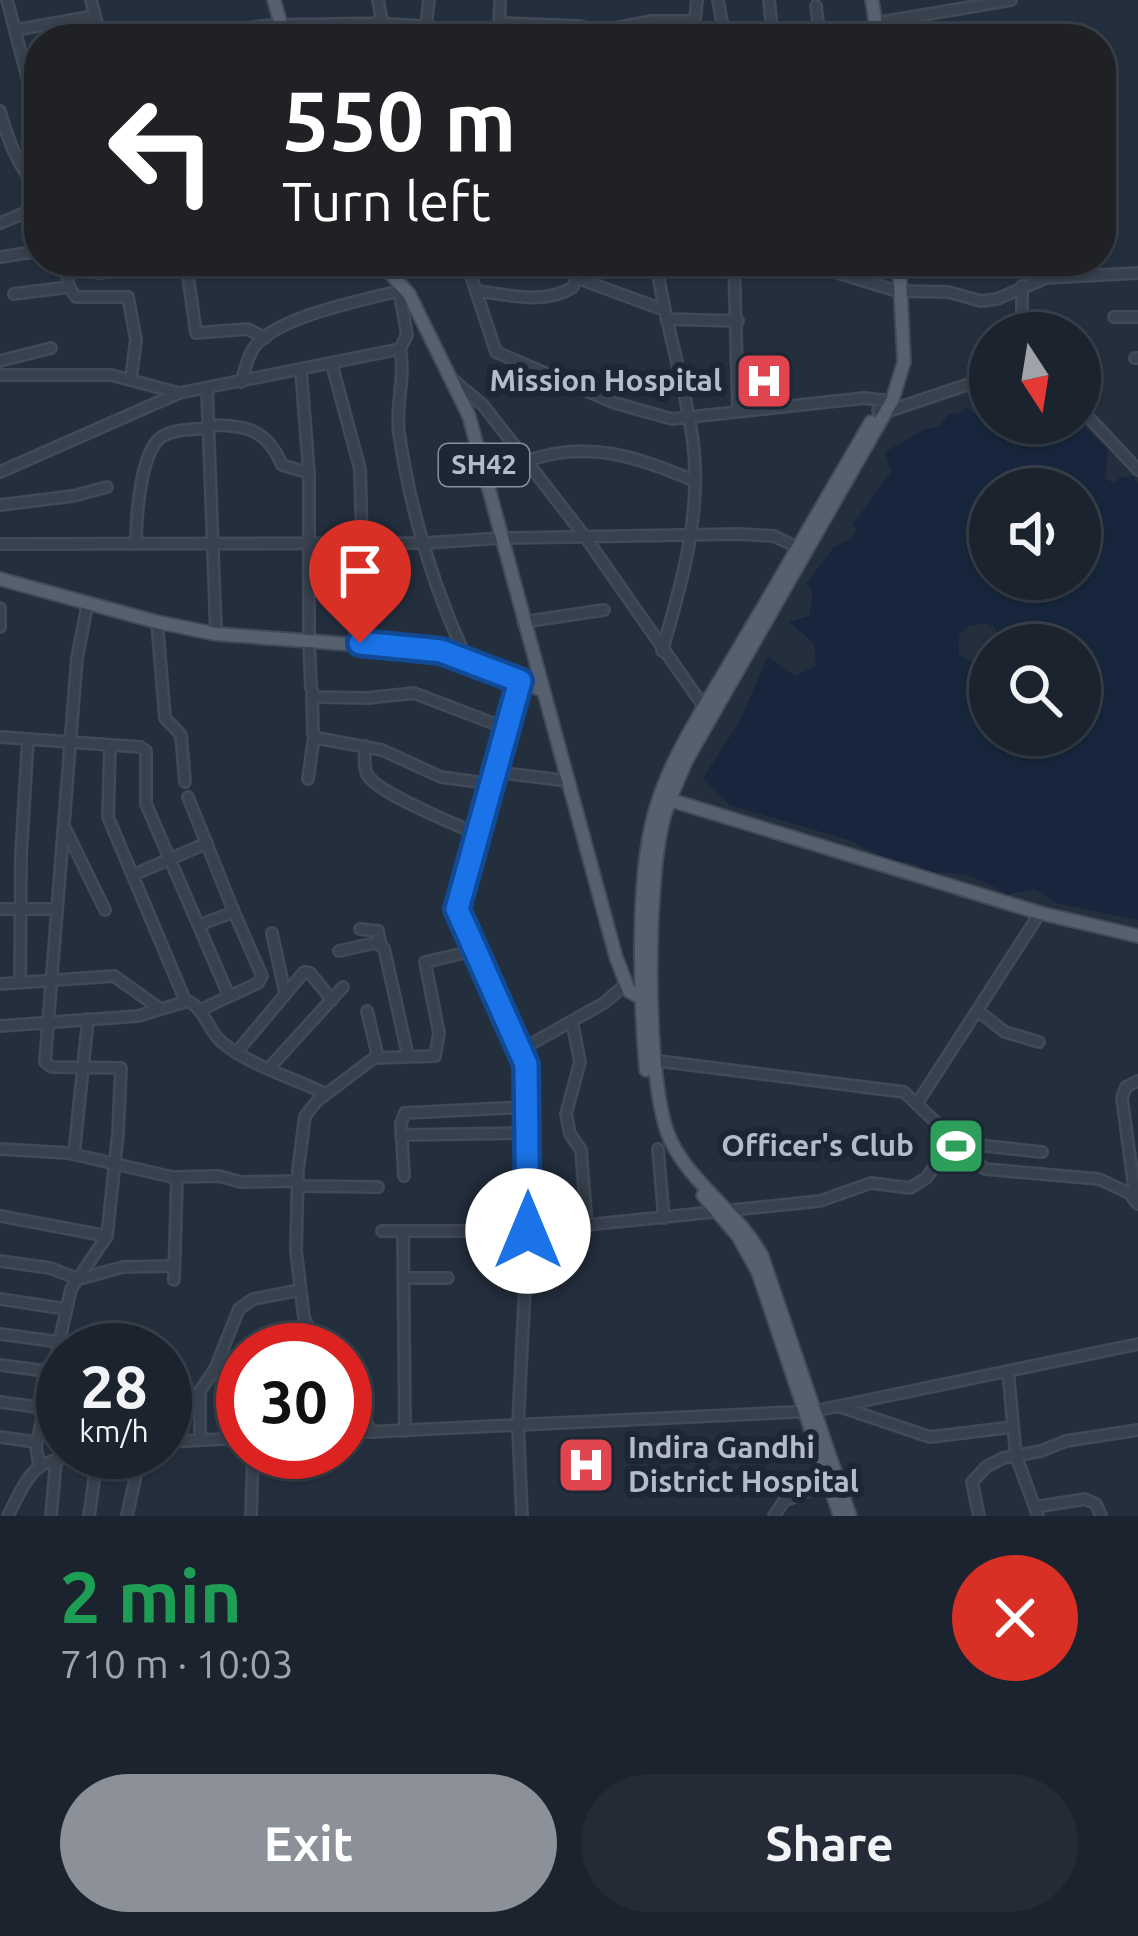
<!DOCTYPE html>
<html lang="en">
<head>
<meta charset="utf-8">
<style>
  :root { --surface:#1b232e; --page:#242b36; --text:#f1f3f6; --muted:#a0a4aa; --line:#39404a; --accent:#8c9099 }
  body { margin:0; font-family:Ubuntu,sans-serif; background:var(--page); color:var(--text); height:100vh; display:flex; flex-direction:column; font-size:45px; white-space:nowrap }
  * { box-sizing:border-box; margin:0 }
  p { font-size:39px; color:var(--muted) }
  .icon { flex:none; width:66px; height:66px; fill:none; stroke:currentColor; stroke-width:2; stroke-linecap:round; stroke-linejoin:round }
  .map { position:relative; height:1516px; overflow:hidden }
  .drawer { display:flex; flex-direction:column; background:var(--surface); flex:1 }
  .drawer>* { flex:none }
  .banner { position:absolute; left:24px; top:24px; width:1092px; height:252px; border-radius:48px; box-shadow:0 3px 9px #0004,0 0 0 3px var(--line); background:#202124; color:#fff; overflow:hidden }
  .needle { width:78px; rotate:168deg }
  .tools { position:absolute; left:969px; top:312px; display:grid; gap:24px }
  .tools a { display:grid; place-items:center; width:132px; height:132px; border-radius:50%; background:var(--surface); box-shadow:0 3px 9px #0004,0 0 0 3px var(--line); font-size:60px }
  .speed { position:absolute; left:36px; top:1323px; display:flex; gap:24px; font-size:60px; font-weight:700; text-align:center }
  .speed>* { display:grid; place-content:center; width:156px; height:156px; border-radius:50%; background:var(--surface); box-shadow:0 3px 9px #0004,0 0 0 3px var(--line); line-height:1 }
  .speed small { font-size:30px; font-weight:400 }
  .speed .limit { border:18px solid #d22; background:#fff; color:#111 }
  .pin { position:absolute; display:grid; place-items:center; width:102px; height:102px; color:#fff; margin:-123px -51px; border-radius:50% 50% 50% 0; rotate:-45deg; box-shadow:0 0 12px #0007 }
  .pin .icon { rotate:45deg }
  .me { position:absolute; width:132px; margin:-66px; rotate:0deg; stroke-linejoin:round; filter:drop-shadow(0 0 9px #0008) }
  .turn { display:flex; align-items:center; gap:42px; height:252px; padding:0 60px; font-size:54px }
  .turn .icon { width:156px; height:156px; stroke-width:2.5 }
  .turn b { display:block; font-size:84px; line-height:102px }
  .round { display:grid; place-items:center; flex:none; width:126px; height:126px; border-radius:63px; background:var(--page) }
  .overview { display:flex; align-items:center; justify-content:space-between; height:204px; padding:0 60px }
  h1 { font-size:72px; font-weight:700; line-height:90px; color:#1e9e55 }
  .primary-button { display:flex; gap:24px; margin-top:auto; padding:24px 60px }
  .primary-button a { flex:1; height:138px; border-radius:72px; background:var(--accent); color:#fff; font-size:48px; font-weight:700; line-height:138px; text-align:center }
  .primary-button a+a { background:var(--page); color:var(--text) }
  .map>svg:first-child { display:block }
</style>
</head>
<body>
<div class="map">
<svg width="1138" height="1516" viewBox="0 0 1138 1516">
  <rect width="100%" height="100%" fill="#242f3e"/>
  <!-- water -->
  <path fill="#17263c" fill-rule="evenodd" d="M 990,405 L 990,423 L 1080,423 L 1108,449 L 1105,478 L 1113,483 L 1121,477 L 1133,476 L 1138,483 L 1138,920 L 1056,903 L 1034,889 L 1007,895 C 983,879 957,868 927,875 L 915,863 L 887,860 L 852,841 L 730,805 L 703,778 L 740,721 L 768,656 L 795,676 L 816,666 L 814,643 L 789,622 L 809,616 L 813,592 L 807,583 L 834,547 L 851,539 L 857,531 L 853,524 L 891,472 L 885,452 L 923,430 L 940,426 L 948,415 L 961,412 L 965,407 L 976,414 ZM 990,489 L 1080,489 L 1080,579 L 990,579 ZM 987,623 L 995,628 L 1002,645 L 1080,645 L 1080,735 L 990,735 L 990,669 L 983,670 L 959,654 L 959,635 L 969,626 Z"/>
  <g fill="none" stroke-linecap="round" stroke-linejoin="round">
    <!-- minor casing -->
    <g stroke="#414a57" stroke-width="14">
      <g id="minor">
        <path d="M 7,0 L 39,122"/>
        <path d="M 91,0 L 101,39"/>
        <path d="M 378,0 L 382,21"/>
        <path d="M 718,0 L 725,39"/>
        <path d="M 769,0 L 773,39"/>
        <path d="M 816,6 L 820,39"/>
        <path d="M 502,23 L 580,26 L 599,31 L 652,21 L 695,21"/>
        <path d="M 876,23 L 1011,0"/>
        <path d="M 426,25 L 429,0"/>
        <path d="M 15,30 L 95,16"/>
        <path d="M 212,39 C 260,20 284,26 333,24 C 389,22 439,25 494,39"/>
        <path d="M 373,39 L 377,21"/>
        <path d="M 499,39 L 500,0"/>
        <path d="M 693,39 L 697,0"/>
        <path d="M 0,111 C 7,139 20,169 39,190"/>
        <path d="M 39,166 L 39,171"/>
        <path d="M 0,223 L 39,207"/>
        <path d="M 0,257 L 39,251"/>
        <path d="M 65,261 L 69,287 L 76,297 L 128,297 L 136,340 L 131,378"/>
        <path d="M 186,261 L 196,333 L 248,329 L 265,338"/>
        <path d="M 299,261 L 301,271"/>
        <path d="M 466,261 L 496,352 L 615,403 L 672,419 L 864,398 L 892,401"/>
        <path d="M 656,261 C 664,322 685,381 693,442 C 702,513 682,583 662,651"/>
        <path d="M 734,261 L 738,411"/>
        <path d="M 798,261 L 894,290"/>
        <path d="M 387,268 L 404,261"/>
        <path d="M 98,273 L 204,261"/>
        <path d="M 577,278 L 664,310"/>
        <path d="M 1022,286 L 1022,333"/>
        <path d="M 478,291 C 510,295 545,305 573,287 L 582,261"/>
        <path d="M 901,291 L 948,292 L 981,301 L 997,299 L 1046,278 L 1138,273"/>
        <path d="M 14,294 L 69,287"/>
        <path d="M 1114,317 L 1138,317"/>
        <path d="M 666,319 L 738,321"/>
        <path d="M 400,349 C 406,378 395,404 399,433 C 410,509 434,588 466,658"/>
        <path d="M 1135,358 L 1138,358"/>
        <path d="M 0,361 L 51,348"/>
        <path d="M 332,365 L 360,469 L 362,544"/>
        <path d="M 301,371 L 309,473"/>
        <path d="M 0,375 L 111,375 L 179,393"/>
        <path d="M 452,379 L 483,405 L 586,538 L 704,707"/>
        <path d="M 241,382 C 245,371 247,356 255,346 C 279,316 361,301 398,291"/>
        <path d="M 207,388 L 216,634"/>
        <path d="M 1080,408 L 1138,470"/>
        <path d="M 878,410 L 886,412 L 990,377"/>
        <path d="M 209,425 C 246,425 267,429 282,465 L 309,473 L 309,641 L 311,688 L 315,697 L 368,698 L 414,693 L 508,729"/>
        <path d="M 527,461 C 588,439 637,457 695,481"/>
        <path d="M 0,472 L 179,393 L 400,349 L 407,335 L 398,284"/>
        <path d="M 0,505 L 73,496 L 107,487"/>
        <path d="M 0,544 L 426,543 L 502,538 L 740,534 L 774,536 L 801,549"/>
        <path d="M 136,544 C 136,520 140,454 160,438 C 173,428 194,430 209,428"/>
        <path d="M 0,608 L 0,627"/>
        <path d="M 157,622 L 165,718 L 181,735 L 185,782"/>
        <path d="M 523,622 L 604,610"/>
        <path d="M 521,681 L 457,909 L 524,1060"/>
        <path d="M 312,694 L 313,733 L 317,738 L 382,750 L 441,777 L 492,784"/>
        <path d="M 0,737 L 140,747 L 146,751 L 146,804 L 229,996"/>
        <path d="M 110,745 L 108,817 L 185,1000"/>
        <path d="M 365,746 C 365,754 363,766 367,774 C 376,793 455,824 477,834"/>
        <path d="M 496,772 L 569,781"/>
        <path d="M 308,779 L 314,736"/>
        <path d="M 188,797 L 234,912"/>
        <path d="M 65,828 L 105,910"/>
        <path d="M 133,875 L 207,843"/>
        <path d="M 0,909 L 56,909"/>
        <path d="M 199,925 L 234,912 L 262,976 L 258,983 L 200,1010"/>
        <path d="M 360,929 L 378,931 L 381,945"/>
        <path d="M 272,933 L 285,993"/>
        <path d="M 339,951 L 375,943 L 384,948 L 408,1056"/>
        <path d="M 20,982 L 21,855 L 28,739"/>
        <path d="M 0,984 L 114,976 L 159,1008"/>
        <path d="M 367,1011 L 378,1057"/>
        <path d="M 978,1011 L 1005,1032 L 1039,1042"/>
        <path d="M 572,1021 L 580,1062 L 566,1114 L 570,1134 L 581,1150 L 587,1225"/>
        <path d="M 0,1026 L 138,1016 L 188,1001 C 206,1010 208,1032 224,1044 C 252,1066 293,1078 326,1094"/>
        <path d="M 236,1053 L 304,972 L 310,973 L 332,1000"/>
        <path d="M 651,1060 L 904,1092 L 985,1169 L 1099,1179 L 1129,1193 L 1138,1204"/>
        <path d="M 270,1067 L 343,987"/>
        <path d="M 918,1102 L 1040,913"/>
        <path d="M 401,1135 L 527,1133"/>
        <path d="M 959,1143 L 1042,1152"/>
        <path d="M 0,1149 L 68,1153 L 172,1177 L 219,1176 L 241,1182 L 298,1181"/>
        <path d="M 658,1149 L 664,1218"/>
        <path d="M 74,1154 L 88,1019"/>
        <path d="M 404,1176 L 401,1123 L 405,1113 L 527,1107"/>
        <path d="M 298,1186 L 378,1187"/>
        <path d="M 1136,1202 L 1122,1098 L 1126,1087 L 1138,1081"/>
        <path d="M 0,1216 L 107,1236"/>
        <path d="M 382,1231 L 528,1231 L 820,1201 L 871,1183 L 910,1188 L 926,1178 L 955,1140"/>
        <path d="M 403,1231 L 405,1431"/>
        <path d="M 0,1261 L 50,1268 L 79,1279 L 123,1267 L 174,1266"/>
        <path d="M 403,1278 L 448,1278"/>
        <path d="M 174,1280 L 177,1177"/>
        <path d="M 0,1299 L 66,1309"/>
        <path d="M 0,1334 L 60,1342"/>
        <path d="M 320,1350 L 304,1318 L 296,1250 L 298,1170 L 305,1116 L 317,1101 L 374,1058 L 435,1056 L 439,1033 L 425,962 L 473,951"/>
        <path d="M 0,1365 L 53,1372"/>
        <path d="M 1008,1371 L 1016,1456 L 1038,1516"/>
        <path d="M 345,1389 L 372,1432"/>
        <path d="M 0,1402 L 44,1408"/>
        <path d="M 838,1406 L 930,1437 L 1013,1427"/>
        <path d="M 345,1433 L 815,1411 L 1138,1344"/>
        <path d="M 0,1437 L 36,1442"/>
        <path d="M 200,1440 L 200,1391 L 215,1369 L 239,1309 L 253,1299 L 300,1290"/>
        <path d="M 165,1442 L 243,1438"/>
        <path d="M 39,1465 L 36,1446 L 71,1289 L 107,1236 L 118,1133 L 121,1068 L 52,1067 L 45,1062 L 77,658 L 88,602"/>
        <path d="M 1035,1507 L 1085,1499 L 1096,1504 L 1101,1516"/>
        <path d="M 8,1516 C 38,1454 37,1464 102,1452"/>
        <path d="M 51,1516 L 56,1461"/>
        <path d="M 89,1516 L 98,1453"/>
        <path d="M 127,1516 L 141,1452"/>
        <path d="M 251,1516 L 253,1452"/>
        <path d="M 522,1516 L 518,1425 L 529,1206 L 526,1053 L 531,1044 L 604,1003 L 625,985"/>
        <path d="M 774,1516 L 784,1501 L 832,1481"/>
        <path d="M 979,1516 L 972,1482 L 986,1467 L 1003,1458 L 1041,1451 L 1066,1441 L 1138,1430"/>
      </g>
    </g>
    <!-- major casing -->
    <g stroke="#414a57" stroke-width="16">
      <g id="major">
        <path d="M 274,0 L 285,39"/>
        <path d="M 872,0 L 878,39"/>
        <path d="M 379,261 L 409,294 L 469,416 L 616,957 L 629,991 L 646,1001"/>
        <path d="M 0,579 L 157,622 L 216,634 L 441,651 L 542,690"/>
        <path d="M 667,799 L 1040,913 L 1138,936"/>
        <path d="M 646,1070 C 640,999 636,883 654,815 C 669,759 704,708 732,660 C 779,581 825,501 871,422"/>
        <path d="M 703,1195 L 738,1236 L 758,1272 L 840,1516"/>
        <path d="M 850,1516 L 762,1256 C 738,1212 692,1185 671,1141 C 644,1086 647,881 663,821 C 668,801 678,781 686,761 L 892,401 L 904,362 L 899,261"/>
      </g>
    </g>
    <!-- minor -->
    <use href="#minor" stroke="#38414e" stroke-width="9"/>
    <!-- major -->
    <use href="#major" stroke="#56606e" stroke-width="12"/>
  </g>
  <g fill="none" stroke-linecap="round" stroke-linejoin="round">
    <!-- route casing -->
    <g stroke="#114b97" stroke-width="30">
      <path id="route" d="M 360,643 L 441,651 L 520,681 L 457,909 L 526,1064 L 528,1231"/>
    </g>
    <!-- route -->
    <use href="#route" stroke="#1a73e8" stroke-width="21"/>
  </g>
  <!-- icons -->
  <defs>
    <g id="hospital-square" transform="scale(3)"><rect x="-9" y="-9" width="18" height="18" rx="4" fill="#e0444e" stroke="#1d2633"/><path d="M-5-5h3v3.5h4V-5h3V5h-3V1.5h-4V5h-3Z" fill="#fff"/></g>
    <g id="stadium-square" transform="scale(3)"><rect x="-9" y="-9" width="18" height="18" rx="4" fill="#2e9e5b" stroke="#1d2633"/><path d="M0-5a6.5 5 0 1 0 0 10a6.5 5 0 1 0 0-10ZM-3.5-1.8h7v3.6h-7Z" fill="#fff"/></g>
  </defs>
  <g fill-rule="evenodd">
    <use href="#hospital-square" x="764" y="381"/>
    <use href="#stadium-square" x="956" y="1146"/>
    <use href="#hospital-square" x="586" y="1465"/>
  </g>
  <g text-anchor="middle" stroke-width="12" stroke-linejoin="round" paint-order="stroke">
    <!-- shield labels -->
    <rect fill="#1d2633" stroke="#878f9c" stroke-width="3" x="439" y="444" width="90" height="42" rx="9"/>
    <g font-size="27" font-weight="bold" fill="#b4bcc9">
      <text x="484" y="474">SH42</text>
    </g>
    <!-- poi labels -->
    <g font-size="30" font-weight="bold" fill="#b4bcc9" stroke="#1d2633" text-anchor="end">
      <text x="722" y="391">Mission Hospital</text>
      <text x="914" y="1156">Officer's Club</text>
      <text x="628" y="1458" text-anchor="start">Indira Gandhi<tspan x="628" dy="34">District Hospital</tspan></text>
    </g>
  </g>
</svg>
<div class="tools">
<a><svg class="needle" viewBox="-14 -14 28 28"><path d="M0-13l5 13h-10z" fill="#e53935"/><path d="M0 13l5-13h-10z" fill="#a0a4aa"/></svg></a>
<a><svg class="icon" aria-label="sound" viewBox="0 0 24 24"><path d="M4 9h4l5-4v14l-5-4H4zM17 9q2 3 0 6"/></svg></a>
<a><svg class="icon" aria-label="search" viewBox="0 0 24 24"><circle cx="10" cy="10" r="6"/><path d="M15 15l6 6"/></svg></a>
</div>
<div class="speed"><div>28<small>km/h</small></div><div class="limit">30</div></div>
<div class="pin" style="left:360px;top:643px;background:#d93025"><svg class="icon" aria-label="arrive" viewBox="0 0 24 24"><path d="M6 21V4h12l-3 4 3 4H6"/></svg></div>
<svg class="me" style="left:528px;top:1231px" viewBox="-20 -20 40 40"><circle r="19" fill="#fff"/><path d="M0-13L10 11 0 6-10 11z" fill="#1a73e8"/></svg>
<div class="banner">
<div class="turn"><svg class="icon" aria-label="left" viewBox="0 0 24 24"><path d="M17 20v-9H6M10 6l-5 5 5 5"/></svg><div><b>550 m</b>Turn left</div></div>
</div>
</div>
<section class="drawer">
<div class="overview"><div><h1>2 min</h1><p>710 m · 10:03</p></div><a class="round" style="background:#d93025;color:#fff"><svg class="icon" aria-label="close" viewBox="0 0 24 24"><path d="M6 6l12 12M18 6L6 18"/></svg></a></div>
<div class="primary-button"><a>Exit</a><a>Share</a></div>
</section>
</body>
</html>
